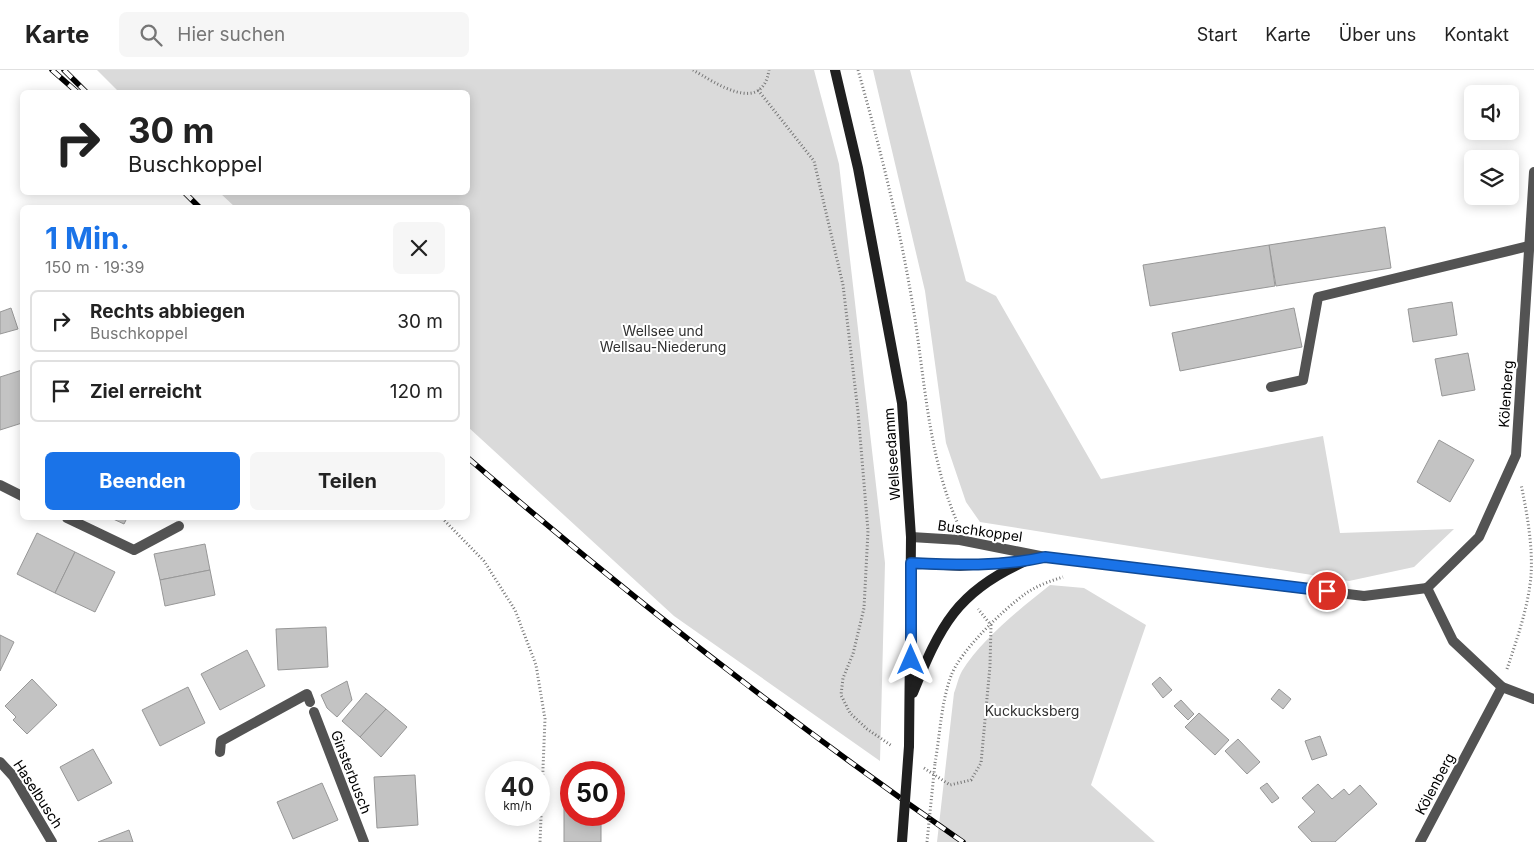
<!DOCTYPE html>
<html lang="de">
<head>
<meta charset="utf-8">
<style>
  :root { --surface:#fff; --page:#f6f6f6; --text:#222; --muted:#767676; --line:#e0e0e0; --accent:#1a73e8 }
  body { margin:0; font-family:Inter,sans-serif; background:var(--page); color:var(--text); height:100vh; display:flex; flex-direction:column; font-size:19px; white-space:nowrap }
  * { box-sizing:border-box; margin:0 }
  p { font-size:16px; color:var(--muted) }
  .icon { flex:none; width:28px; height:28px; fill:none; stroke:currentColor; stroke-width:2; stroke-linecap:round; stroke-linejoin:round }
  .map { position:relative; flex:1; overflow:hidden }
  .drawer { position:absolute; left:20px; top:135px; width:450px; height:315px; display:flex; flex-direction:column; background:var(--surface); border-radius:8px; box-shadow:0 2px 12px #0003 }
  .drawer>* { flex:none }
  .guide { position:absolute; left:20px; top:20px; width:450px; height:105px; border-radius:8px; box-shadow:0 2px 12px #0003; background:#fff; color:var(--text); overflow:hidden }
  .buttons { position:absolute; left:1464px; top:15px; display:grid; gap:10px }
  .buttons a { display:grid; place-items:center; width:55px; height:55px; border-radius:8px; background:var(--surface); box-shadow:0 2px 12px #0003; font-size:25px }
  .speed { position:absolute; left:485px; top:691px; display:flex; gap:10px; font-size:25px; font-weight:700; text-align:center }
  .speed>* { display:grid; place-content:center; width:65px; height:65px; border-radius:50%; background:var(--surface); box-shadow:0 2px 12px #0003; line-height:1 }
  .speed small { font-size:12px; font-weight:400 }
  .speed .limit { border:8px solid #d22; background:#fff; color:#111 }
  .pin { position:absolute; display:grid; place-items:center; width:42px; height:42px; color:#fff; margin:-21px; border:2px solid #fff; border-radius:50%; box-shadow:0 1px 5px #0007 }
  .me { position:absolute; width:55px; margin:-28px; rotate:0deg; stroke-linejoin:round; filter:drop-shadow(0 0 4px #0008) }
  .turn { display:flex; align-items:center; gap:18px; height:105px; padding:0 25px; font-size:22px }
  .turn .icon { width:65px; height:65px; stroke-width:2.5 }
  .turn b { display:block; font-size:35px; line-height:42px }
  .round { display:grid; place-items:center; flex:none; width:52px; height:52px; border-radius:8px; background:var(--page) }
  .head { display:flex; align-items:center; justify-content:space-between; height:85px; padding:0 25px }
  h1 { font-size:30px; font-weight:700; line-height:38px; color:var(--accent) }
  .action { display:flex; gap:10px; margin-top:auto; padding:10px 25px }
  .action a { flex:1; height:58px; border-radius:8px; background:var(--accent); color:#fff; font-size:20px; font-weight:700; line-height:58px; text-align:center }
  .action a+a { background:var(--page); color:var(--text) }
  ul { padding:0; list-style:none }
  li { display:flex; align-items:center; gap:15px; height:62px; margin:0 10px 8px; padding:0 15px; border:2px solid var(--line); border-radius:8px }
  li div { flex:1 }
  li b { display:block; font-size:19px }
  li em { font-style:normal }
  header { display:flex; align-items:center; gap:30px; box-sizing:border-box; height:70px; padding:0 25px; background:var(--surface); border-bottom:1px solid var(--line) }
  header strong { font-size:24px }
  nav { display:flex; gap:28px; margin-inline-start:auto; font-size:18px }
  .search { width:350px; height:45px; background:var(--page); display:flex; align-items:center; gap:12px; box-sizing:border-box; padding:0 18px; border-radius:8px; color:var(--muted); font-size:19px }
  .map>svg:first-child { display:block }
</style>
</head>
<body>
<header>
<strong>Karte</strong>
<div class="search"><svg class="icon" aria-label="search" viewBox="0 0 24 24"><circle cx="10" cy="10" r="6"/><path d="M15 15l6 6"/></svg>Hier suchen</div>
<nav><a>Start</a><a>Karte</a><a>Über uns</a><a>Kontakt</a></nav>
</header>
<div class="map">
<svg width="1534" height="772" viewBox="0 0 1534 772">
  <rect width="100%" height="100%" fill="#fff"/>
  <!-- green -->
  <g fill="#dadada">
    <path d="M 97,0 L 814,0 L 839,94 L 885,493 L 880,691 L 674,546 L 468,357 L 468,138 L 235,137 L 220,123 L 468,122 L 468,22 L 119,22 Z"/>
    <path d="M 873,0 L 910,0 L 966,211 L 996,226 L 1101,409 L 1323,366 L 1340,463 L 1454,459 L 1414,497 L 1349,511 L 980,452 L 966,432 L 946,373 L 925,221 Z"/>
    <path d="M 1050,515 L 1084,518 L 1146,555 L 1091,715 L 1155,772 L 937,772 L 954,623 C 957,616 958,608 962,601 C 981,570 1021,538 1050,515 Z"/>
  </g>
  <!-- building -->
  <g fill="#c3c3c3" stroke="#979797">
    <path d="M 1385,157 L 1391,198 L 1276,216 L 1269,175 Z"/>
    <path d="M 1269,175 L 1275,216 L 1150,236 L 1143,195 Z"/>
    <path d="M 1452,232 L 1457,265 L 1413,272 L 1408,239 Z"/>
    <path d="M 11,238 L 18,259 L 0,264 L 0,242 Z"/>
    <path d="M 1294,238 L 1302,277 L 1180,301 L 1172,263 Z"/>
    <path d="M 1468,283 L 1475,320 L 1442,326 L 1435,289 Z"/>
    <path d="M 22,300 L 22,353 L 0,360 L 0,307 Z"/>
    <path d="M 1439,370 L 1474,390 L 1450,432 L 1417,412 Z"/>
    <path d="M 111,448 L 127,448 L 124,454 Z"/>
    <path d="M 37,463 L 75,482 L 55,523 L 17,504 Z"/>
    <path d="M 205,474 L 210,500 L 160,510 L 154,484 Z"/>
    <path d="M 75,482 L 115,502 L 95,542 L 55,523 Z"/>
    <path d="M 210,500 L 215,525 L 165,536 L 160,510 Z"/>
    <path d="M 326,557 L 328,597 L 278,600 L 276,559 Z"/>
    <path d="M 0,565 L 14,572 L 0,601 Z"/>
    <path d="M 247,580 L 265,616 L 220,640 L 201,604 Z"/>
    <path d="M 1160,607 L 1172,620 L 1163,628 L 1152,614 Z"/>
    <path d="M 32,609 L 57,635 L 27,664 L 13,650 L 16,647 L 5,636 Z"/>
    <path d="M 347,611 L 352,630 L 337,647 L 327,638 L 321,625 Z"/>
    <path d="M 188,617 L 205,653 L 160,676 L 142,640 Z"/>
    <path d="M 1279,619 L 1291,629 L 1283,639 L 1271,629 Z"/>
    <path d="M 366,623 L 386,639 L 360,667 L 342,651 Z"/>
    <path d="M 1181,630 L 1194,644 L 1188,650 L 1174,636 Z"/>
    <path d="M 386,639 L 407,657 L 381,687 L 360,667 Z"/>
    <path d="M 1199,643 L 1229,670 L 1215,685 L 1185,657 Z"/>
    <path d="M 1320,666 L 1327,685 L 1312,690 L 1305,671 Z"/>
    <path d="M 1238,669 L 1260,692 L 1247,704 L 1225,681 Z"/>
    <path d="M 93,679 L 112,713 L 78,731 L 60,697 Z"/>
    <path d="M 415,705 L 418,755 L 377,758 L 374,707 Z"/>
    <path d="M 322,713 L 338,750 L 293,769 L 277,732 Z"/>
    <path d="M 1267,713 L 1279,728 L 1272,733 L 1260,718 Z"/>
    <path d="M 1318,714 L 1332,729 L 1344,719 L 1349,725 L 1360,715 L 1377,734 L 1335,772 L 1312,772 L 1298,757 L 1315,742 L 1302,728 Z"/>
    <path d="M 564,721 L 571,721 L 571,745 L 601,745 L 601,772 L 564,772 Z"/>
    <path d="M 129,760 L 133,772 L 98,772 Z"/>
  </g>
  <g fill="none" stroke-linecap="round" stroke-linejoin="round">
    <!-- path -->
    <g stroke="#757575" stroke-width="3" stroke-dasharray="1 2.5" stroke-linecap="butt">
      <path d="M 693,0 C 714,12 762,46 769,0"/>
      <path d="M 858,0 C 879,74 898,149 911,225 C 925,302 926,381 958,454"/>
      <path d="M 758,20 L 814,91 L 843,215 L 858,342 L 868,461 L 864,538 L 853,584 L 843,608 L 841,625 L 850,643 L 867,659 L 892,676"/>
      <path d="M 442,448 L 484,491 L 515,540 L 536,595 L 545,649 L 540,772"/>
      <path d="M 1507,599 C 1517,569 1528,538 1531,506 C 1533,476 1527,443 1521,414"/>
      <path d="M 935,693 C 940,665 941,633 951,606 C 960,581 1003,540 1025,524 C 1036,516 1050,511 1063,507"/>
      <path d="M 924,698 L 950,715 L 971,710 L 981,693 L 990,596 L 991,555 L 978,539"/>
    </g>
    <!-- lane -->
    <g stroke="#535353" stroke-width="10">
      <path d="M 1271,317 L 1303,310 L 1318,227 L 1529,176"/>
      <path d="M 314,642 L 364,772"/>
      <path d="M 220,682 L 221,671 L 307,624 L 310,632"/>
    </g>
    <!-- street -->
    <g stroke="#535353" stroke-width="10">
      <path d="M 0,415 L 22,426"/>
      <path d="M 67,448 L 134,480 L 179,456"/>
      <path d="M 911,467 L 960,470 L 1045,487 L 1364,526 L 1427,518"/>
      <path d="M 911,493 L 960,496 L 1024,491"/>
      <path d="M 1427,518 L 1479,467 L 1516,385 L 1534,102"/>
      <path d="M 1427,518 L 1453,571 L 1502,617 L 1534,629"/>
      <path d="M 0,692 L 13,706 L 52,772"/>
      <path d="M 1420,772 L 1502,617"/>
    </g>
    <!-- secondary -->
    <g stroke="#202020" stroke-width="10">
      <path d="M 835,0 L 858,98 L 902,333 L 911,467 L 909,676"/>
      <path d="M 913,623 C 940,556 957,521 1026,491"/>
    </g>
    <!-- rail casing -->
    <g stroke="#000" stroke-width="5.5">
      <g id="rail">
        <path d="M 52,0 L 77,22"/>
        <path d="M 64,0 L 86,22"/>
        <path d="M 184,122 L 200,138"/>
        <path d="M 468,388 C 626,524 791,653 963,772"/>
      </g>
    </g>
    <!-- rail -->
    <use href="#rail" stroke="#fff" stroke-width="4" stroke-dasharray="11" stroke-linecap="butt"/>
    <!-- path-bridge -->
    <path stroke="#757575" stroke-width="3" stroke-dasharray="1 2.5" stroke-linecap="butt" d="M 927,772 L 935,693"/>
    <!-- secondary-bridge -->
    <path stroke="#202020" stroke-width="10" d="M 902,772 L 909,676"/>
  </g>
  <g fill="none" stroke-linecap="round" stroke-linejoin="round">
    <!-- route casing -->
    <g stroke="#114b97" stroke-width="12">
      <path id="route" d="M 911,590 L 911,493 C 956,495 1000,497 1045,487 L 1327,521"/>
    </g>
    <!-- route -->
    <use href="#route" stroke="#1a73e8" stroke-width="9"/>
  </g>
  <g text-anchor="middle" stroke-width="4" stroke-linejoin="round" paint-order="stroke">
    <!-- park labels -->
    <g font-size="14" fill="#313131" stroke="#fff">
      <text x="663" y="266">Wellsee und<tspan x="663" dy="16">Wellsau-Niederung</tspan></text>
      <text x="1032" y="646">Kuckucksberg</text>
    </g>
    <!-- street labels -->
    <g font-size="14" fill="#000" stroke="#fff">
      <text transform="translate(1506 324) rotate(-86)" y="5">Kölenberg</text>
      <text transform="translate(892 384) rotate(-94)" y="5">Wellseedamm</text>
      <text transform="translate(980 461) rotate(8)" y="5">Buschkoppel</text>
      <text transform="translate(351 702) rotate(69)" y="5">Ginsterbusch</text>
      <text transform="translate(1435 714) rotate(-62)" y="5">Kölenberg</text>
      <text transform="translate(38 724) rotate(57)" y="5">Haselbusch</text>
    </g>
  </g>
</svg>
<div class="buttons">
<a><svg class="icon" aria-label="sound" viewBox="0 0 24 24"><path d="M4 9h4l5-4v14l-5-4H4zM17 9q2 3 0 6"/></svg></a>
<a><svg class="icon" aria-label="layers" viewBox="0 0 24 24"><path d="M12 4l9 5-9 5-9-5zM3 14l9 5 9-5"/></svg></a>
</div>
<div class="speed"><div>40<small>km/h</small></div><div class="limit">50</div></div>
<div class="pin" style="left:1327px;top:521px;background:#d93025"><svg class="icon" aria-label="arrive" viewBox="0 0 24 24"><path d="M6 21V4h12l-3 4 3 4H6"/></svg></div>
<svg class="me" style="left:911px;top:590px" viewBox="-20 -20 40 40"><path d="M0-17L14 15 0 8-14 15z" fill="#1a73e8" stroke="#fff" stroke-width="4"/></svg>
<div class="guide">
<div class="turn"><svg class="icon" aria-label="right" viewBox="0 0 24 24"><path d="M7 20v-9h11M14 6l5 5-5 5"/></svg><div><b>30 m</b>Buschkoppel</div></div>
</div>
<section class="drawer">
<div class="head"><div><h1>1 Min.</h1><p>150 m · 19:39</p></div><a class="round"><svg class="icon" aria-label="close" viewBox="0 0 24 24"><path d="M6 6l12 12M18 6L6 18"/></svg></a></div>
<ul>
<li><svg class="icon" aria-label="right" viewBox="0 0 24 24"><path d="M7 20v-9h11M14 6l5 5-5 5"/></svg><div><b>Rechts abbiegen</b><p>Buschkoppel</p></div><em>30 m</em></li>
<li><svg class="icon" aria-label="arrive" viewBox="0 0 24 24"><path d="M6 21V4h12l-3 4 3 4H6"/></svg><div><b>Ziel erreicht</b></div><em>120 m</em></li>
</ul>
<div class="action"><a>Beenden</a><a>Teilen</a></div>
</section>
</div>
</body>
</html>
